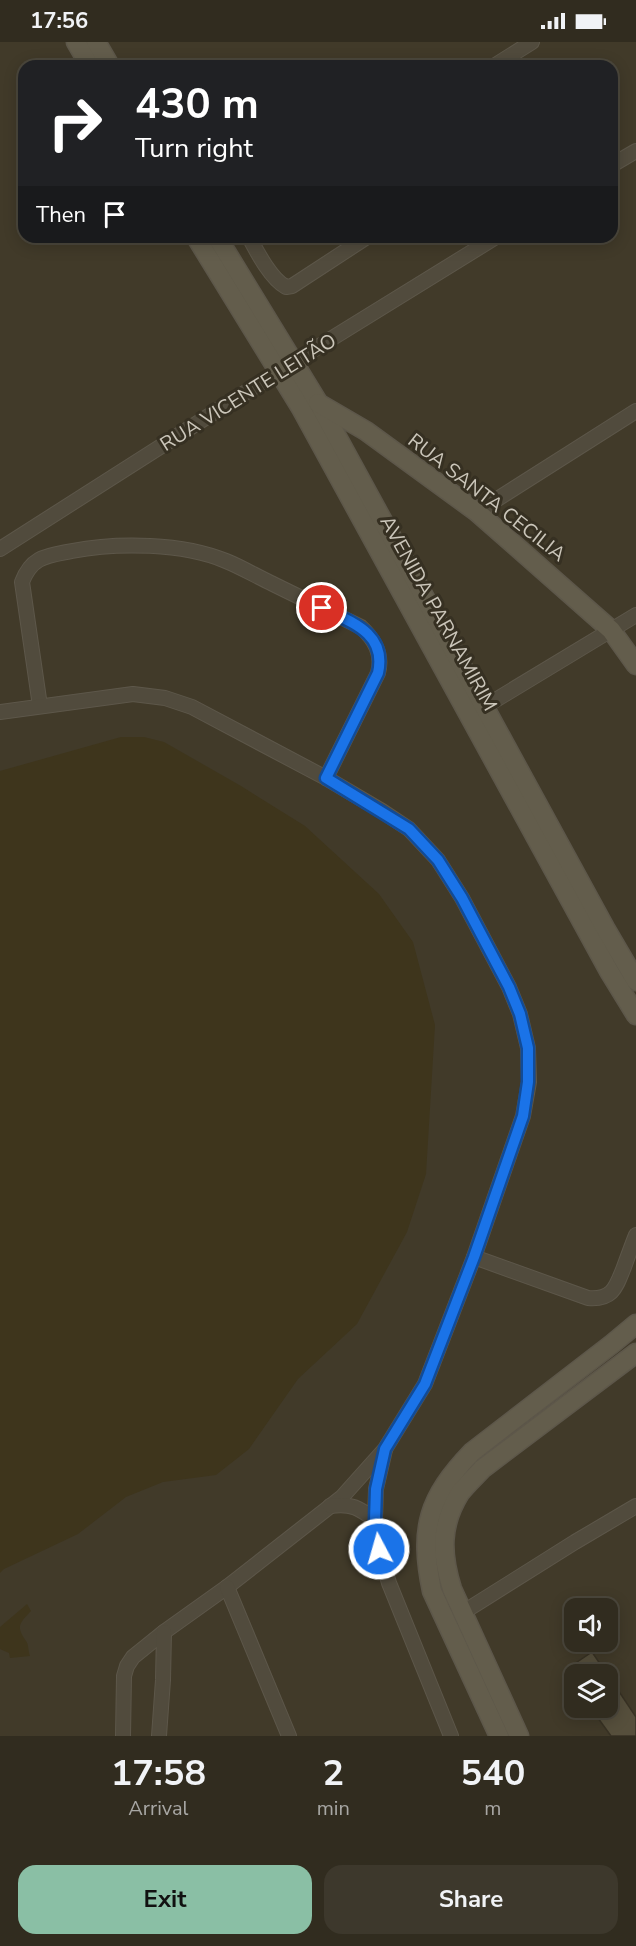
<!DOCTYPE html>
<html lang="en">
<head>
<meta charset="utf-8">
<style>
  :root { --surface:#312c1f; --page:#3d382c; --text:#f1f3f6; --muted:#a8a7a4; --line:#4c483d; --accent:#8abfa5 }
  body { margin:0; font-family:"Nunito Sans",sans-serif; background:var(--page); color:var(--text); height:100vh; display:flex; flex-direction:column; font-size:22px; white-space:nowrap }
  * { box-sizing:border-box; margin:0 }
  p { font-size:20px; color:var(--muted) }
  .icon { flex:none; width:33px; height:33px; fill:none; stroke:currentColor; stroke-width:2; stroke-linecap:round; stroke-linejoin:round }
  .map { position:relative; height:1694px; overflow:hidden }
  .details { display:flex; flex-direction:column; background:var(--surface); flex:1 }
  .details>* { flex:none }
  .hud { position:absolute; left:18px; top:18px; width:600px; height:183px; border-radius:18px; box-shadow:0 3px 15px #0003,0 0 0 2px var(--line); background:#202124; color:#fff; overflow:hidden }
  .controls { position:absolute; left:564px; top:1556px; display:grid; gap:12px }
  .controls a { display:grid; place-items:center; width:54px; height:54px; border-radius:12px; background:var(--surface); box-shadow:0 3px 15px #0003,0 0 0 2px var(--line); font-size:30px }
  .pin { position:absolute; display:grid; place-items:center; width:51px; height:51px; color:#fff; margin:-26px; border:3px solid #fff; border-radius:50%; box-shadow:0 2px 6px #0007 }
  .me { position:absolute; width:66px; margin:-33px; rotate:354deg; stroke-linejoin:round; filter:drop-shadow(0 0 4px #0008) }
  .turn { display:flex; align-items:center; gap:21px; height:126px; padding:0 18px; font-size:27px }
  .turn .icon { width:78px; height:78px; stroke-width:2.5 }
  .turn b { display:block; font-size:42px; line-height:51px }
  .then { display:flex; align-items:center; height:57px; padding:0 18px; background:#0003; gap:12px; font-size:22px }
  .eta { display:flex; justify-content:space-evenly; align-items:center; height:102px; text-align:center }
  .eta b { font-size:36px; font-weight:700; line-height:42px }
  .button { display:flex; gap:12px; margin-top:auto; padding:12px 18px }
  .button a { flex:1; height:69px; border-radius:18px; background:var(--accent); color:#111; font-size:24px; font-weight:700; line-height:69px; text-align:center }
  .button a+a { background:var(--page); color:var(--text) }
  .status { display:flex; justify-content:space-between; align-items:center; height:42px; padding:0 30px; background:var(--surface); direction:ltr }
  .status svg { height:16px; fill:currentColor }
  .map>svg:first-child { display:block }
</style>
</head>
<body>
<div class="status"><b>17:56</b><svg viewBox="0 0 49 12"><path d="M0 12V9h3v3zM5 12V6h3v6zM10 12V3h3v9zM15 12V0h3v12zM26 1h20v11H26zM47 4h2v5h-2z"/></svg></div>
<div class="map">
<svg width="636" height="1694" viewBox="0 0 636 1694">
  <rect width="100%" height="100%" fill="#413a29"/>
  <!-- water -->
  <g fill="#3e351c">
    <path d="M 121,695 L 144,695 L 164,700 L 241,744 L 305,784 L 379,852 L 413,900 L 435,983 L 426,1132 L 407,1190 L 357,1282 L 298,1337 L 249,1407 L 216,1433 L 163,1440 L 126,1455 L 78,1492 L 4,1527 L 0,1531 L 0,729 Z"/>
    <path d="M 27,1562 L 31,1569 C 19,1582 16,1584 26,1599 C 29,1603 28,1609 30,1614 L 10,1616 L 9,1611 L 0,1607 L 0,1585 Z"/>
  </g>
  <!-- building -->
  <g fill="#564f3c" stroke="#383224" stroke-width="1.5">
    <path d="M 592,1610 L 607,1632 L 574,1632 L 574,1644 L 564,1629 Z"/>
    <path d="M 608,1633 L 636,1675 L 636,1694 L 611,1694 L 590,1665 L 608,1665 Z"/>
  </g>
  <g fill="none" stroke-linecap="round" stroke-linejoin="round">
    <!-- street casing -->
    <g stroke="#5d574a" stroke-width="16">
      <g id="street">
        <path d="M 494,24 L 532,0"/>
        <path d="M 612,123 L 636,109"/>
        <path d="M 249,195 C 257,210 271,237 286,245 L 292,244 L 367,195"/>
        <path d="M 477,470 L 636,369"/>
        <path d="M 0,507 L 279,329 L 496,195"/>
        <path d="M 40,664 L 22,540 C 32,514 47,514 72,509 C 118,500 183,501 226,519 C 241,525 256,534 271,541 C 301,556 331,570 361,585 C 375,598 383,612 378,631 L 326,736"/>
        <path d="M 484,665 L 636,573"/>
        <path d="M 0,670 L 133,652 L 165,656 L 192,665 L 326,736 L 382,769 L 409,787 L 438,818 L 462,856 L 509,945 L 520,972 L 528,1006 L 529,1040 L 523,1074 L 474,1215 L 425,1342 L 385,1407 L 342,1455 L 227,1545 L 164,1590 L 133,1615 L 127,1624 L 124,1634 L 123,1694"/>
        <path d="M 474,1215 L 588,1256 C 613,1258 616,1245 624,1225 C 628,1214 632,1203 636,1193"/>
        <path d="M 385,1408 L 376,1447 L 375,1478 L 379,1507 L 389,1541 L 451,1694"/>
        <path d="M 330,1464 C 352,1461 359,1466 375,1478"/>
        <path d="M 227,1545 L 289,1694"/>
        <path d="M 462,1571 L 575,1500 L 636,1464"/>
        <path d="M 159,1694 L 163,1638 L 164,1590"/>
      </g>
    </g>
    <!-- secondary casing -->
    <g stroke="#5d574a" stroke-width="21">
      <g id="secondary">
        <path d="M 76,0 L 90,24"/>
        <path d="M 96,0 L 110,24"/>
        <path d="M 196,195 L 301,366 L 609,929 L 636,973"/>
        <path d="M 217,195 L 319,362 L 605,886 L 636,939"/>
        <path d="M 318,361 L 366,389 L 477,470 L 611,588 L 636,623"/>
        <path d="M 499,1694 L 432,1549 C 419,1486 428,1456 472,1410 L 612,1302 L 636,1282"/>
        <path d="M 519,1694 L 452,1547 C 441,1512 440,1483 460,1451 C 466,1443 475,1435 482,1427 L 636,1311"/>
      </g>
    </g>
    <!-- street -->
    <use href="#street" stroke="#514b3d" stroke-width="14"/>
    <!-- secondary -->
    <use href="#secondary" stroke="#635d4c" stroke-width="18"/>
  </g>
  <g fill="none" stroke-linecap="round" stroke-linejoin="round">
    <!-- route casing -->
    <g stroke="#114b97" stroke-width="15">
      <path id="route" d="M 322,566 C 351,580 387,591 378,631 L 326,736 L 409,787 L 438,818 L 462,856 L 509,945 L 520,972 L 528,1006 L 528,1040 L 523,1074 L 474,1215 L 425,1342 L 385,1407 L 376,1447 L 375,1478 L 379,1507"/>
    </g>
    <!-- route -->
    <use href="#route" stroke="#1a73e8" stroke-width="10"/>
  </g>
  <g text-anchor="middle" stroke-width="6" stroke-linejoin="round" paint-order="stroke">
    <!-- street labels -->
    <g font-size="20" fill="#cbc6ba" stroke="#363022">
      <text transform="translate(248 350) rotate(-32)" y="7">RUA VICENTE LEITÃO</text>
      <text transform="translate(487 455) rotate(38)" y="7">RUA SANTA CECILIA</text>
      <text transform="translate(439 571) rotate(61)" y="7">AVENIDA PARNAMIRIM</text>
    </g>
  </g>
</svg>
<div class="controls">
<a><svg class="icon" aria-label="sound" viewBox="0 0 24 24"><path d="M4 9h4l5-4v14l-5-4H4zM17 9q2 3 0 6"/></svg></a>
<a><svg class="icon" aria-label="layers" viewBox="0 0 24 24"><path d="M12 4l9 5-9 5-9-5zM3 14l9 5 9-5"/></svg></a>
</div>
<div class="pin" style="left:322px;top:566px;background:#d93025"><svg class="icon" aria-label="arrive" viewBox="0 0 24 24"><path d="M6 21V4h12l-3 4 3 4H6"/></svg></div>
<svg class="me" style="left:379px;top:1507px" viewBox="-20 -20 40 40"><circle r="17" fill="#1a73e8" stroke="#fff" stroke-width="3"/><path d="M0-11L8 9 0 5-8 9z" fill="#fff"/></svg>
<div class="hud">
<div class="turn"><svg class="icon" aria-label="right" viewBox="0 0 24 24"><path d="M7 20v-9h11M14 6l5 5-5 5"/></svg><div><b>430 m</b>Turn right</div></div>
<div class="then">Then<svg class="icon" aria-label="arrive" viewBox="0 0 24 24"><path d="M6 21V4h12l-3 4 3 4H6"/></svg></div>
</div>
</div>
<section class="details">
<div class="eta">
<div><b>17:58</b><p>Arrival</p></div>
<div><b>2</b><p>min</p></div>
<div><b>540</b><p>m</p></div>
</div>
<div class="button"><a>Exit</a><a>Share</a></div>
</section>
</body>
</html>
